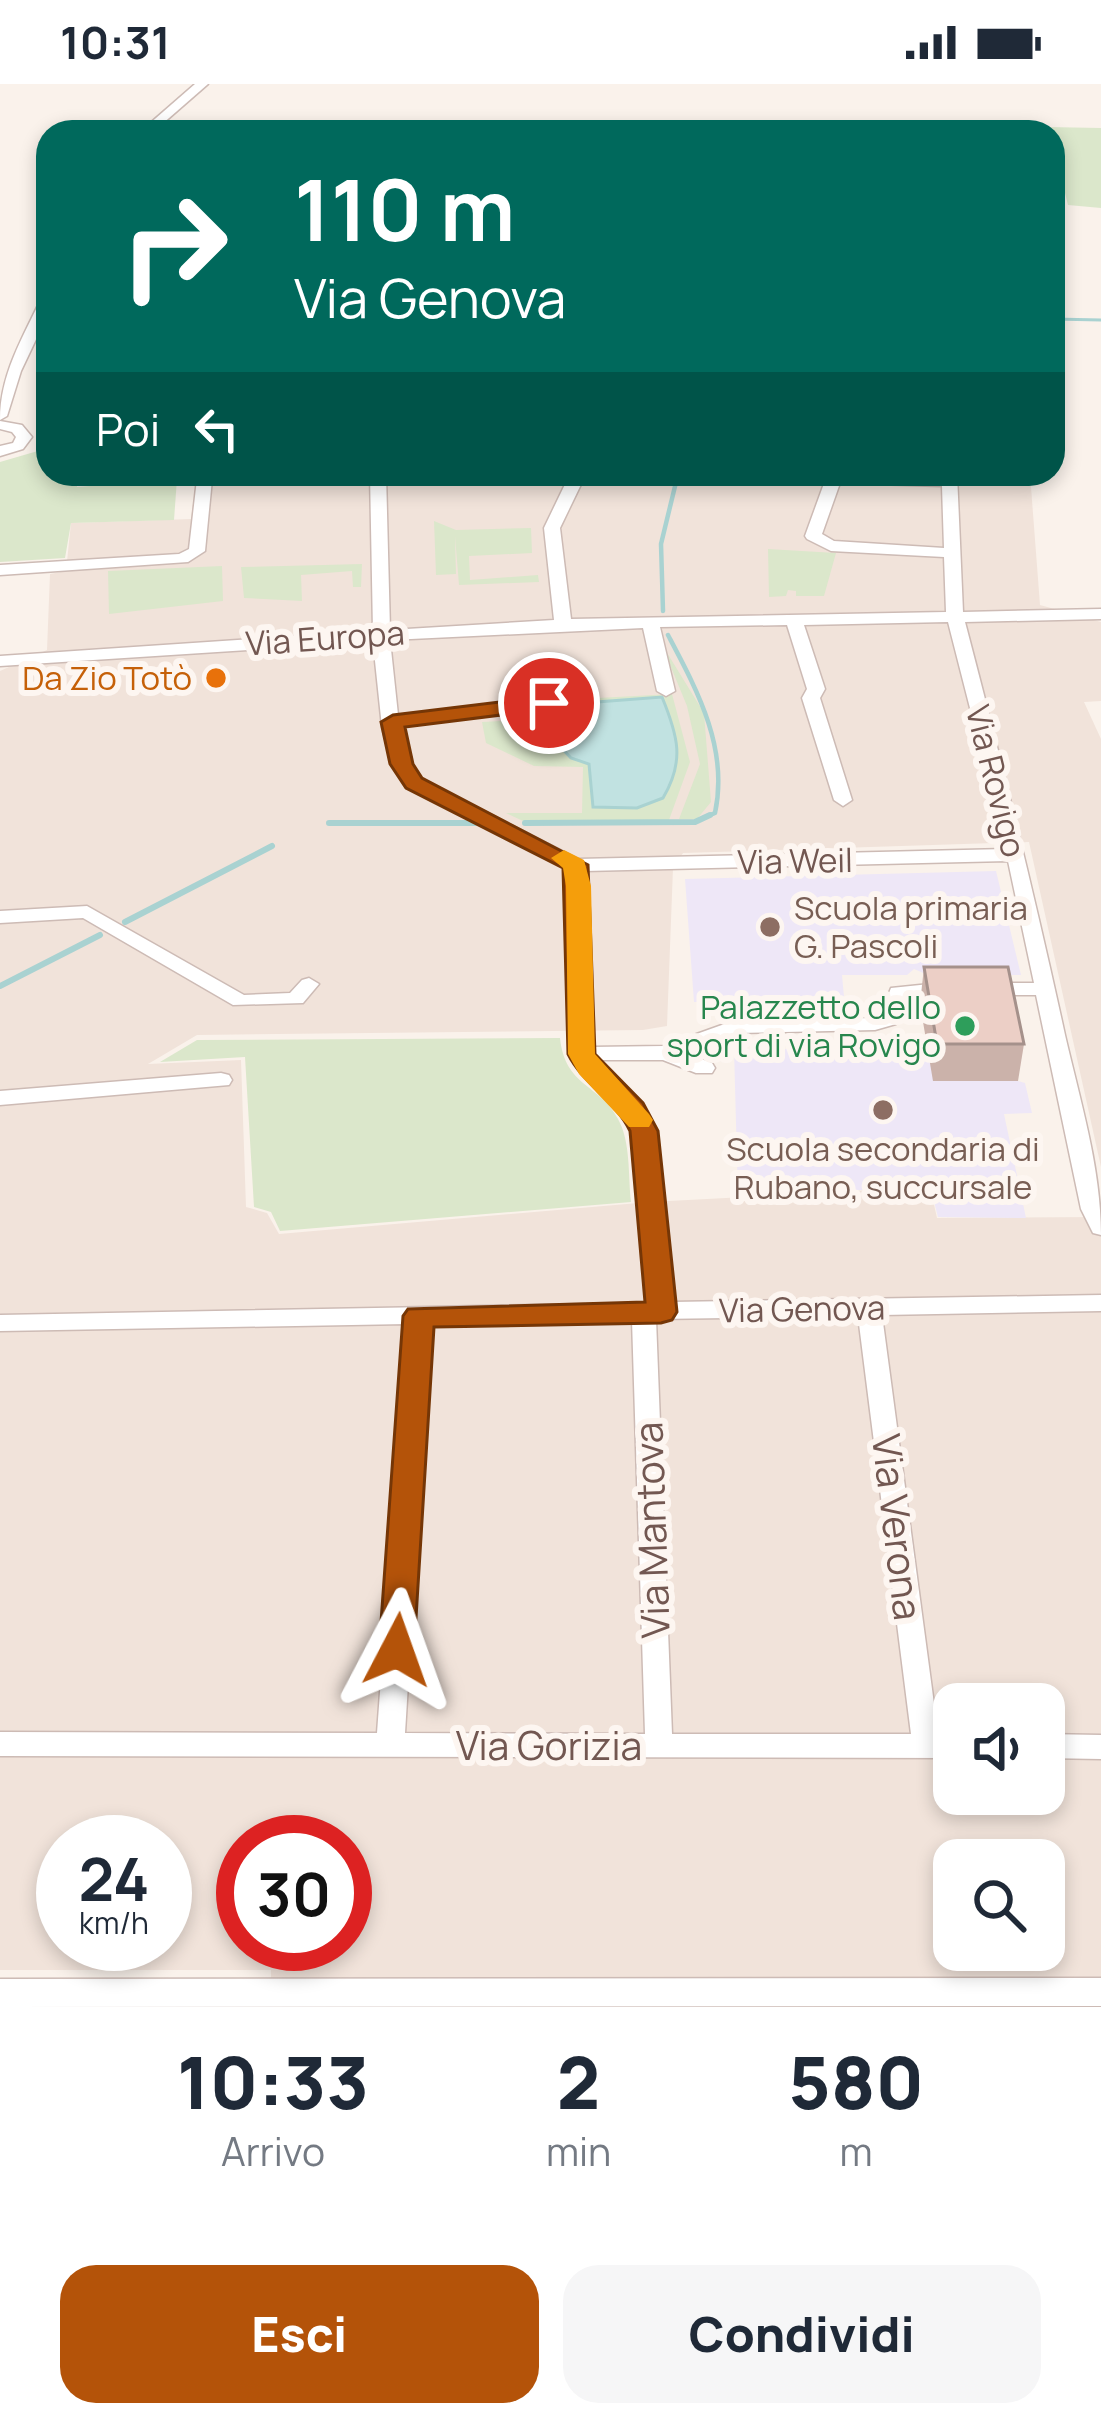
<!DOCTYPE html>
<html lang="it">
<head>
<meta charset="utf-8">
<style>
  :root { --surface:#fff; --page:#f6f6f7; --text:#1f2937; --muted:#747a83; --accent:#b45309 }
  body { margin:0; font-family:Manrope,sans-serif; background:var(--page); color:var(--text); height:100vh; display:flex; flex-direction:column; font-size:45px; white-space:nowrap }
  * { box-sizing:border-box; margin:0 }
  p { font-size:39px; color:var(--muted) }
  .icon { flex:none; width:66px; height:66px; fill:none; stroke:currentColor; stroke-width:2; stroke-linecap:round; stroke-linejoin:round }
  .map { position:relative; height:1923px; overflow:hidden }
  .panel { display:flex; flex-direction:column; background:var(--surface); flex:1 }
  .panel>* { flex:none }
  .hud { position:absolute; left:36px; top:36px; width:1029px; height:366px; border-radius:36px; box-shadow:0 6px 18px #0003; background:#00695c; color:#fff; overflow:hidden }
  .tools { position:absolute; left:933px; top:1599px; display:grid; gap:24px }
  .tools a { display:grid; place-items:center; width:132px; height:132px; border-radius:24px; background:var(--surface); box-shadow:0 6px 18px #0003; font-size:60px }
  .speed { position:absolute; left:36px; top:1731px; display:flex; gap:24px; font-size:60px; font-weight:700; text-align:center }
  .speed>* { display:grid; place-content:center; width:156px; height:156px; border-radius:50%; background:var(--surface); box-shadow:0 6px 18px #0003; line-height:1 }
  .speed small { font-size:30px; font-weight:400 }
  .speed .limit { border:18px solid #d22; background:#fff; color:#111 }
  .pin { position:absolute; display:grid; place-items:center; width:102px; height:102px; color:#fff; margin:-51px; border:6px solid #fff; border-radius:50%; box-shadow:0 3px 12px #0007 }
  .me { position:absolute; width:132px; margin:-66px; rotate:4deg; stroke-linejoin:round; filter:drop-shadow(0 0 9px #0008) }
  .turn { display:flex; align-items:center; gap:42px; height:252px; padding:0 60px; font-size:54px }
  .turn .icon { width:156px; height:156px; stroke-width:2.5 }
  .turn b { display:block; font-size:84px; line-height:102px }
  .then { display:flex; align-items:center; height:114px; padding:0 60px; background:#0003; gap:24px; font-size:45px }
  .eta { display:flex; justify-content:space-evenly; align-items:center; height:204px; text-align:center }
  .eta b { font-size:72px; font-weight:800; line-height:84px }
  .button { display:flex; gap:24px; margin-top:auto; padding:24px 60px }
  .button a { flex:1; height:138px; border-radius:36px; background:var(--accent); color:#fff; font-size:48px; font-weight:800; line-height:138px; text-align:center }
  .button a+a { background:var(--page); color:var(--text) }
  .status { display:flex; justify-content:space-between; align-items:center; height:84px; padding:0 60px; background:var(--surface); direction:ltr }
  .status svg { height:33px; fill:currentColor }
  .map>svg:first-child { display:block }
</style>
</head>
<body>
<div class="status"><b>10:31</b><svg viewBox="0 0 49 12"><path d="M0 12V9h3v3zM5 12V6h3v6zM10 12V3h3v9zM15 12V0h3v12zM26 1h20v11H26zM47 4h2v5h-2z"/></svg></div>
<div class="map">
<svg width="1101" height="1923" viewBox="0 0 1101 1923">
  <rect width="100%" height="100%" fill="#faf2eb"/>
  <!-- residential -->
  <path fill="#f1e3da" fill-rule="evenodd" d="M 197,390 L 1030,390 L 1040,521 L 1101,538 L 1101,617 L 1084,618 L 1101,655 L 1101,1083 L 1029,758 L 683,769 L 673,784 L 667,942 L 643,946 L 197,951 L 148,980 L 241,976 L 246,1123 L 267,1129 L 279,1150 L 650,1118 L 930,1103 L 937,1134 L 1101,1133 L 1101,1923 L 271,1923 L 271,1886 L 0,1886 L 0,587 L 47,566 L 50,490 L 66,487 L 71,439 L 191,435 ZM 954,1620 L 1044,1620 L 1044,1710 L 954,1710 ZM 63,1758 L 165,1758 L 165,1860 L 63,1860 ZM 243,1758 L 345,1758 L 345,1860 L 243,1860 ZM 954,1776 L 1044,1776 L 1044,1866 L 954,1866 Z"/>
  <!-- education -->
  <g fill="#eee7f7">
    <path d="M 996,787 L 1021,891 L 928,891 L 914,885 L 907,891 L 842,891 L 844,913 L 835,917 L 759,917 L 757,913 L 744,913 L 744,918 L 694,918 L 685,795 Z"/>
    <path d="M 1003,920 L 1018,997 L 1025,999 L 1032,1029 L 1004,1030 L 1026,1134 L 938,1133 L 930,1102 L 738,1113 L 734,965 L 927,965 Z"/>
  </g>
  <!-- green -->
  <g fill="#dbe7cb">
    <path d="M 1047,43 L 1101,44 L 1101,124 L 1068,121 L 1064,105 L 1054,103 L 1062,100 L 1058,84 L 1063,83 L 1057,80 L 1053,48 Z"/>
    <path d="M 48,364 L 48,390 L 79,390 L 77,403 L 177,395 L 174,436 L 71,439 L 65,474 L 0,478 L 0,378 Z"/>
    <path d="M 434,437 L 456,446 L 531,444 L 532,469 L 469,472 L 470,496 L 538,491 L 539,498 L 459,501 L 455,452 L 456,490 L 436,491 Z"/>
    <path d="M 768,465 L 836,469 L 824,512 L 796,512 L 796,507 L 788,506 L 786,512 L 769,513 Z"/>
    <path d="M 362,480 L 361,503 L 353,503 L 352,487 L 301,491 L 302,517 L 244,514 L 241,483 Z"/>
    <path d="M 222,482 L 223,517 L 109,530 L 108,487 Z"/>
    <path d="M 661,559 L 704,629 L 711,718 L 697,735 L 679,735 L 700,680 L 687,622 Z"/>
    <path d="M 672,610 L 690,678 L 669,736 L 523,737 L 506,729 L 582,729 L 583,683 L 534,682 L 486,659 L 482,638 L 572,633 L 583,627 L 575,618 L 579,615 Z"/>
    <path d="M 560,954 C 565,1003 600,1000 618,1035 C 631,1058 628,1092 631,1118 L 280,1147 L 271,1128 L 254,1123 L 245,973 L 160,978 L 197,956 Z"/>
  </g>
  <!-- water -->
  <path fill="#c1e2e1" stroke="#a9d2d1" stroke-width="3" d="M 662,613 C 678,652 685,677 663,714 L 637,724 L 593,723 L 589,680 L 571,674 L 550,652 L 553,645 L 585,637 L 597,618 Z"/>
  <g fill="none" stroke-linecap="round" stroke-linejoin="round">
    <!-- stream-far2 -->
    <path stroke="#a9d2d1" stroke-width="3" d="M 1053,235 L 1101,236"/>
    <!-- stream-far1 -->
    <g stroke="#a9d2d1" stroke-width="4.5">
      <path d="M 663,527 L 661,460 L 678,390"/>
      <path d="M 668,551 C 697,606 729,664 715,729 L 703,734"/>
    </g>
    <!-- stream -->
    <g stroke="#a9d2d1" stroke-width="6">
      <path d="M 329,739 L 479,739"/>
      <path d="M 525,739 L 695,738 L 710,731"/>
      <path d="M 125,838 L 272,762"/>
      <path d="M 0,902 L 100,851"/>
    </g>
    <!-- minor casing -->
    <g stroke="#cdbbb5" stroke-width="3">
      <g id="minor">
        <path d="M 195,0 L 208,0 L 153,48 L 140,48 Z"/>
        <path d="M 48,211 L 48,230 L 21,287 L 7,332 L 0,336 C 0,291 22,255 41,215 Z"/>
        <path d="M 0,337 L 22,341 L 32,353 L 23,365 L 0,372 L 0,362 L 13,359 L 16,353 L 12,348 L 0,345 Z"/>
        <path d="M 225,390 L 212,395 L 205,467 L 188,478 L 0,491 L 0,481 L 179,470 L 189,465 L 197,395 L 86,399 L 81,397 L 81,391 Z"/>
        <path d="M 370,390 L 386,390 L 390,546 L 554,536 L 544,444 L 570,390 L 586,390 L 560,444 L 571,535 L 946,528 L 944,473 L 831,467 L 807,455 L 805,452 L 826,394 L 831,390 L 941,393 L 941,390 L 957,390 L 963,528 L 1101,525 L 1101,535 L 965,538 C 1001,675 1035,813 1065,951 C 1080,1016 1101,1084 1101,1151 L 1093,1149 L 1081,1125 L 1036,911 L 986,911 L 976,905 L 986,899 L 1034,899 L 1008,777 L 585,787 L 592,963 L 663,962 L 733,937 L 873,934 L 880,931 L 891,904 L 949,898 L 959,904 L 949,910 L 906,914 L 896,940 L 875,946 L 736,949 L 685,969 L 712,979 L 715,984 L 712,989 L 696,989 L 663,976 L 596,976 L 637,1021 L 655,1047 L 672,1218 L 1101,1211 L 1101,1227 L 882,1231 L 938,1650 L 954,1650 L 954,1674 L 0,1672 L 0,1648 L 377,1649 L 407,1240 L 0,1247 L 0,1231 L 648,1219 L 633,1047 L 571,970 L 565,784 L 407,703 L 391,677 L 382,643 L 373,558 L 0,582 L 0,572 L 373,547 ZM 840,399 L 942,402 L 944,464 L 834,457 L 822,450 ZM 948,538 L 1006,765 L 578,775 L 421,695 L 410,677 L 400,642 L 549,624 L 555,623 L 555,615 L 398,631 L 390,556 L 643,544 L 657,607 L 666,612 L 675,607 L 660,543 L 787,541 L 807,605 L 802,614 L 834,716 L 843,722 L 852,716 L 820,614 L 825,605 L 804,541 ZM 858,1232 L 911,1650 L 672,1650 L 656,1235 ZM 632,1236 L 645,1650 L 405,1649 L 430,1240 Z"/>
        <path d="M 87,822 L 244,911 L 290,909 L 302,896 L 309,894 L 319,900 L 303,919 L 233,921 L 83,834 L 0,839 L 0,827 Z"/>
        <path d="M 221,989 L 229,991 L 232,996 L 229,1001 L 0,1021 L 0,1007 Z"/>
        <path d="M 1044,1650 L 1101,1651 L 1101,1675 L 1044,1674 Z"/>
        <path d="M 1101,1894 L 1101,1922 L 0,1923 L 0,1895 Z"/>
      </g>
    </g>
    <!-- minor -->
    <use href="#minor" fill="#fff" fill-rule="evenodd"/>
  </g>
  <!-- wall -->
  <path fill="#cbb2aa" d="M 924,883 L 1024,960 L 1018,997 L 933,997 L 920,920 Z"/>
  <!-- building -->
  <path fill="#eccfc6" stroke="#a5918b" stroke-width="3" d="M 924,883 L 1008,883 L 1024,960 L 937,960 Z"/>
  <!-- route -->
  <path fill="#b45309" stroke="#753606" stroke-width="3" d="M 549,612 L 557,614 L 557,624 L 405,643 L 413,680 L 422,694 L 588,781 L 595,970 L 643,1019 L 658,1047 L 677,1228 L 672,1236 L 661,1239 L 434,1243 L 414,1566 L 409,1576 L 397,1580 L 384,1576 L 379,1566 L 403,1232 L 408,1225 L 645,1218 L 630,1047 C 615,1016 583,1000 568,970 L 563,784 L 406,704 L 390,680 L 381,638 L 393,631 Z"/>
  <!-- slow -->
  <path fill="#f59e0b" d="M 564,766 L 584,776 L 591,802 L 595,970 L 649,1030 L 653,1036 L 649,1043 L 629,1043 L 579,990 L 568,970 L 566,802 L 563,784 L 551,774 Z"/>
  <!-- markers -->
  <circle fill="#e8710a" stroke="#fdf6f1" stroke-width="4.5" cx="216" cy="594" r="12"/>
  <g fill="#8d6e63" stroke="#fdf6f1" stroke-width="4.5">
    <circle cx="770" cy="843" r="12"/>
    <circle cx="883" cy="1026" r="12"/>
  </g>
  <circle fill="#2e9e5b" stroke="#fdf6f1" stroke-width="4.5" cx="965" cy="942" r="12"/>
  <g text-anchor="middle" stroke-width="12" stroke-linejoin="round" paint-order="stroke">
    <!-- street labels -->
    <g font-size="33" fill="#725751" stroke="#fdf6f1">
      <text transform="translate(325 554) rotate(-4)" y="12">Via Europa</text>
      <text transform="translate(996 697) rotate(76)" y="12">Via Rovigo</text>
      <text transform="translate(795 777) rotate(-1)" y="12">Via Weil</text>
      <text transform="translate(802 1225) rotate(-1)" y="12">Via Genova</text>
    </g>
    <!-- food labels -->
    <g font-size="33" fill="#c56008" stroke="#fdf6f1" text-anchor="end">
      <text x="192" y="606">Da Zio Totò</text>
    </g>
    <!-- education labels -->
    <g font-size="33" fill="#785e54" stroke="#fdf6f1" text-anchor="start">
      <text x="794" y="836">Scuola primaria<tspan x="794" dy="38">G. Pascoli</tspan></text>
      <text x="883" y="1077" text-anchor="middle">Scuola secondaria di<tspan x="883" dy="38">Rubano, succursale</tspan></text>
    </g>
    <!-- leisure labels -->
    <g font-size="33" fill="#27864d" stroke="#fdf6f1" text-anchor="end">
      <text x="941" y="935">Palazzetto dello<tspan x="941" dy="38">sport di via Rovigo</tspan></text>
    </g>
    <!-- near-street labels -->
    <g font-size="39" fill="#725751" stroke="#fdf6f1">
      <text transform="translate(897 1443) rotate(83)" y="14">Via Verona</text>
      <text transform="translate(652 1446) rotate(-92)" y="14">Via Mantova</text>
      <text x="549" y="1676">Via Gorizia</text>
    </g>
  </g>
</svg>
<div class="tools">
<a><svg class="icon" aria-label="sound" viewBox="0 0 24 24"><path d="M4 9h4l5-4v14l-5-4H4zM17 9q2 3 0 6"/></svg></a>
<a><svg class="icon" aria-label="search" viewBox="0 0 24 24"><circle cx="10" cy="10" r="6"/><path d="M15 15l6 6"/></svg></a>
</div>
<div class="speed"><div>24<small>km/h</small></div><div class="limit">30</div></div>
<div class="pin" style="left:549px;top:619px;background:#d93025"><svg class="icon" aria-label="arrive" viewBox="0 0 24 24"><path d="M6 21V4h12l-3 4 3 4H6"/></svg></div>
<svg class="me" style="left:397px;top:1566px" viewBox="-20 -20 40 40"><path d="M0-17L14 15 0 8-14 15z" fill="#b45309" stroke="#fff" stroke-width="4"/></svg>
<div class="hud">
<div class="turn"><svg class="icon" aria-label="right" viewBox="0 0 24 24"><path d="M7 20v-9h11M14 6l5 5-5 5"/></svg><div><b>110 m</b>Via Genova</div></div>
<div class="then">Poi<svg class="icon" aria-label="left" viewBox="0 0 24 24"><path d="M17 20v-9H6M10 6l-5 5 5 5"/></svg></div>
</div>
</div>
<section class="panel">
<div class="eta">
<div><b>10:33</b><p>Arrivo</p></div>
<div><b>2</b><p>min</p></div>
<div><b>580</b><p>m</p></div>
</div>
<div class="button"><a>Esci</a><a>Condividi</a></div>
</section>
</body>
</html>
